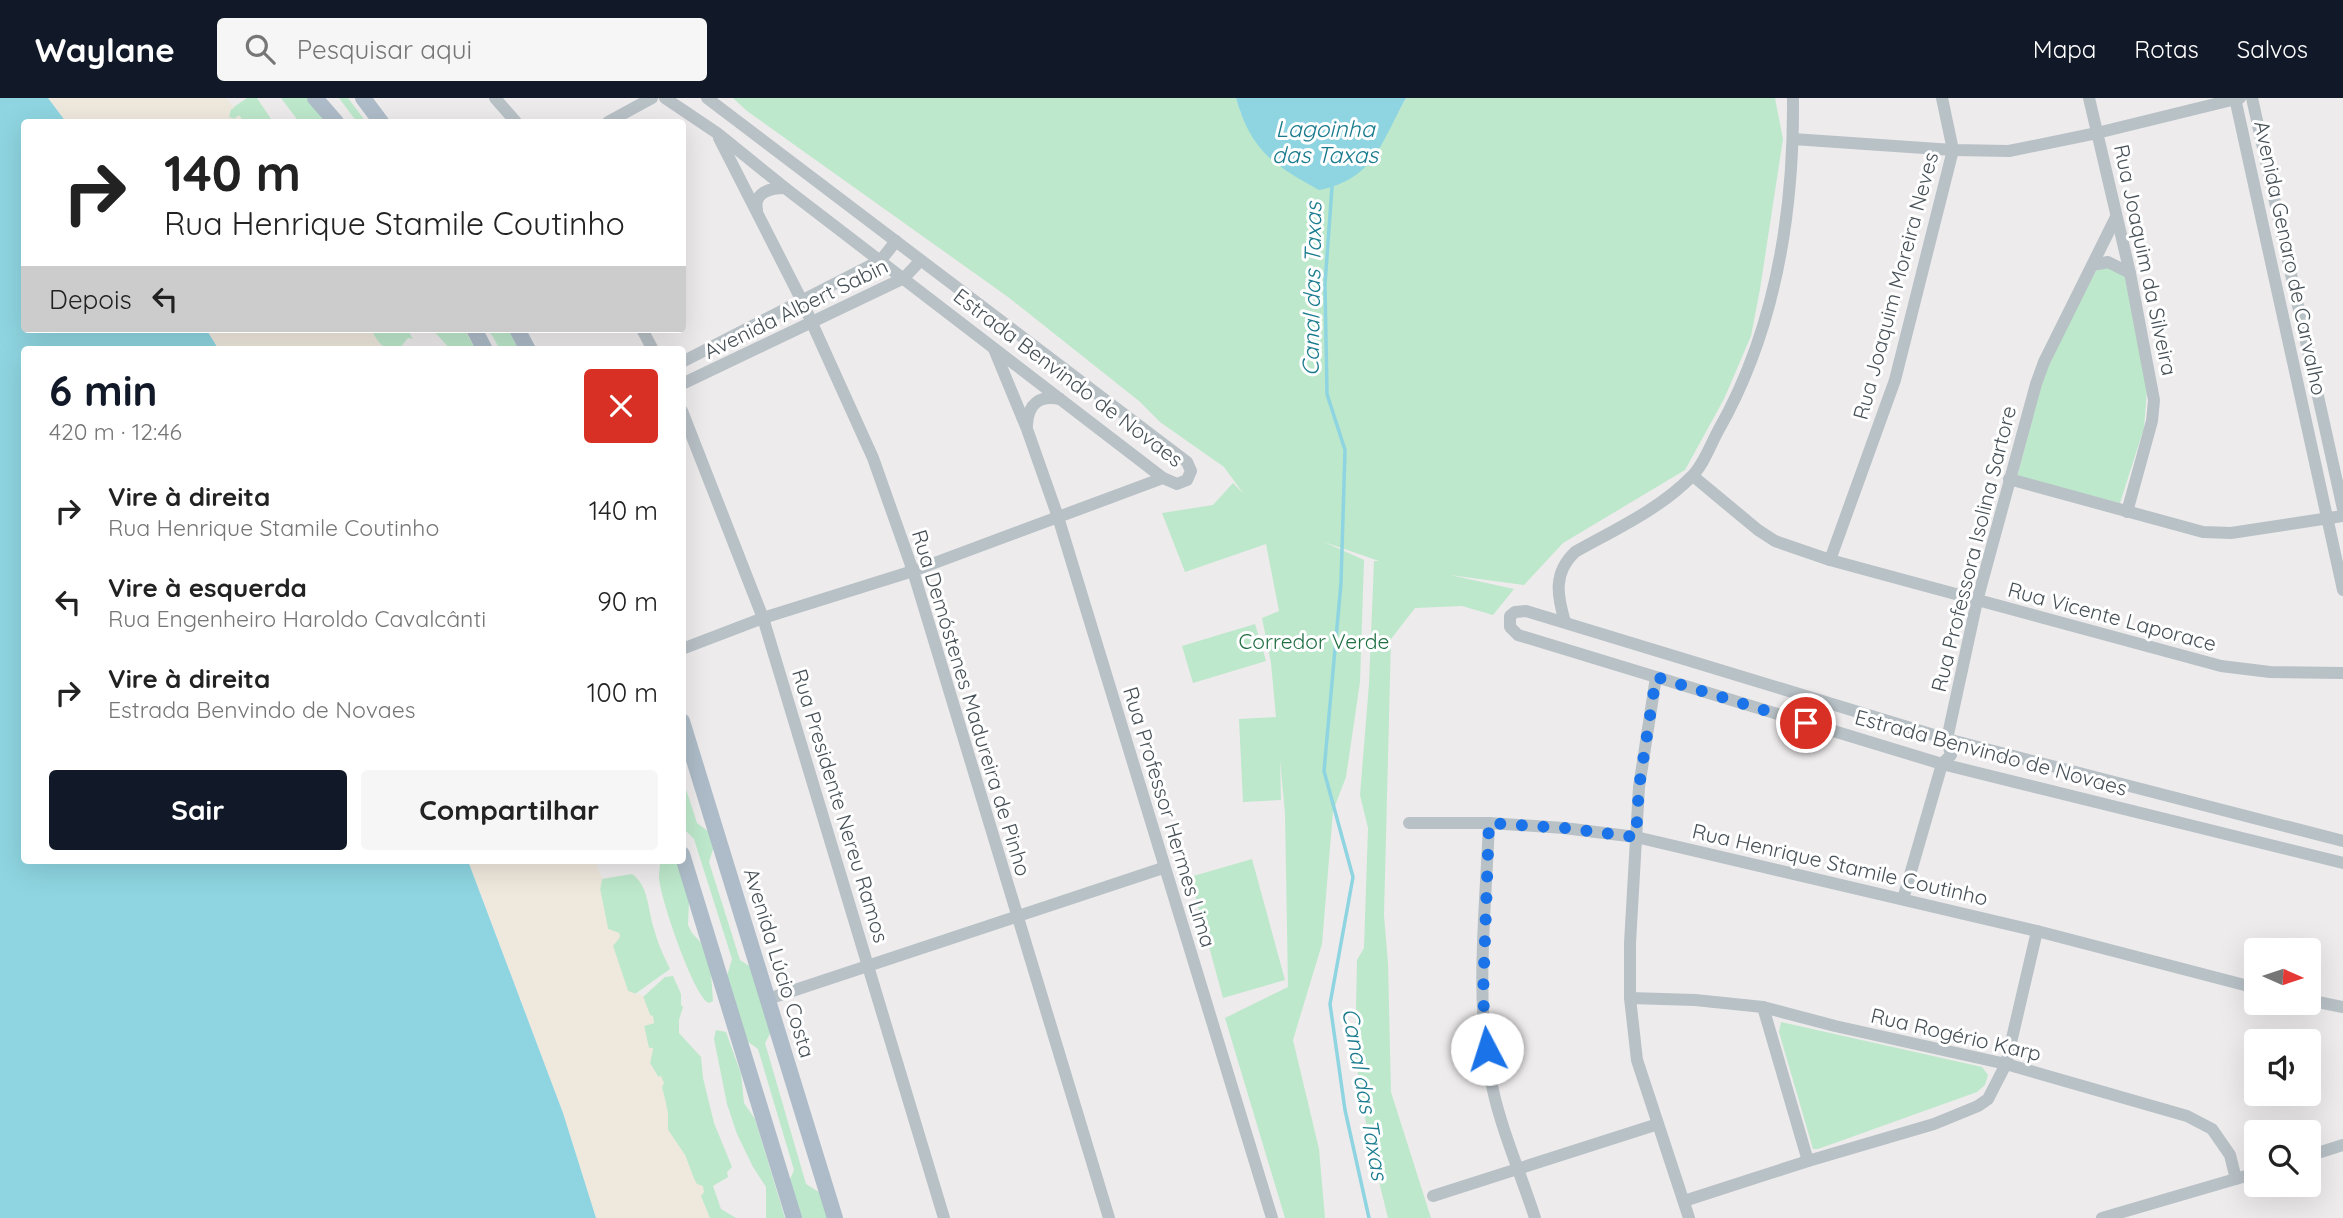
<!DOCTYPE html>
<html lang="pt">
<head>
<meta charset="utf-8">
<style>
  :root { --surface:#fff; --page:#f6f6f6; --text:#222; --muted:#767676; --accent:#111827 }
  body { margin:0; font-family:Quicksand,sans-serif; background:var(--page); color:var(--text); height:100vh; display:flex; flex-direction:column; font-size:26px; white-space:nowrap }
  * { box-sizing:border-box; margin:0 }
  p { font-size:23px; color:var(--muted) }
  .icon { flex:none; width:38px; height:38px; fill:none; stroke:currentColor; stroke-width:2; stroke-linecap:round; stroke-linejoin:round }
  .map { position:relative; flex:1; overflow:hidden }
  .side { position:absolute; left:21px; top:248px; width:665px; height:518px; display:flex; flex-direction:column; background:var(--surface); border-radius:7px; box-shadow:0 7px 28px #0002 }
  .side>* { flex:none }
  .hud { position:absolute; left:21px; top:21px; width:665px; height:214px; border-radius:7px; box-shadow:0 7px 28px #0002; background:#fff; color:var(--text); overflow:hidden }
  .needle { width:46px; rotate:93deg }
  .controls { position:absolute; left:2244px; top:840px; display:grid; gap:14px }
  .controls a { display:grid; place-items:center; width:77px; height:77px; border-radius:7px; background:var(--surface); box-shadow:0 7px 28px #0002; font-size:35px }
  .pin { position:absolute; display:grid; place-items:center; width:60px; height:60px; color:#fff; margin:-30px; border:4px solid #fff; border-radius:50%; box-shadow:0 2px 7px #0007 }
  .me { position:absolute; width:77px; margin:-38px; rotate:355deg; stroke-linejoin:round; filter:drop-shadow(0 0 5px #0008) }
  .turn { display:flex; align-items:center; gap:24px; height:147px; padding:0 28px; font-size:32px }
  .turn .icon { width:91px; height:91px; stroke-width:2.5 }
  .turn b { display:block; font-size:49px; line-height:60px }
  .then { display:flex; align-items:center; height:66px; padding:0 28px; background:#0003; gap:14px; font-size:26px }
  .round { display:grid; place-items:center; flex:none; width:74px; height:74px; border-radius:7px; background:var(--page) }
  .summary { display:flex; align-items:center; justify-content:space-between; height:119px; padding:0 28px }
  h1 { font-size:42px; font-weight:800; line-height:52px; color:var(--accent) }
  .cta { display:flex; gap:14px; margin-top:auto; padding:14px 28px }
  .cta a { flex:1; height:80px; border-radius:7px; background:var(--accent); color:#fff; font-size:28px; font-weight:800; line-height:80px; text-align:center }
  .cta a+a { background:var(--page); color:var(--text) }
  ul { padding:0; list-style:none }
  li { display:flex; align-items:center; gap:21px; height:91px; padding:0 28px }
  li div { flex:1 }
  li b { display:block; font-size:26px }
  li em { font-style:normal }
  header { display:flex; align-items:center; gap:42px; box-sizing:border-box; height:98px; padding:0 35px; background:var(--accent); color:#fff }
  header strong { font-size:33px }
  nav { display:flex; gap:38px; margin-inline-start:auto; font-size:24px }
  .search { width:490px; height:63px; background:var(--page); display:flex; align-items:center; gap:18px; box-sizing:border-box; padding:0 24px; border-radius:7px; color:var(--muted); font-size:26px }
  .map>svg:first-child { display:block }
</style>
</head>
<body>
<header>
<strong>Waylane</strong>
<div class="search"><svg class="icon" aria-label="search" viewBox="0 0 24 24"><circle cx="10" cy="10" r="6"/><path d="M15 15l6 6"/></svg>Pesquisar aqui</div>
<nav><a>Mapa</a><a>Rotas</a><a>Salvos</a></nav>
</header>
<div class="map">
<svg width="2343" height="1120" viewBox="0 0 2343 1120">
  <rect width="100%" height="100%" fill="#eeebec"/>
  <!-- green -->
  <g fill="#bde8cb">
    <path d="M 247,0 L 257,0 L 271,21 L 264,24 L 243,24 L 240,18 L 234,21 L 229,19 L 231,11 Z"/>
    <path d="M 281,0 L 307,0 L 326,24 L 299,24 Z"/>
    <path d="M 339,0 L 348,0 L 366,24 L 357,24 Z"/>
    <path d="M 733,0 L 1236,0 L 1241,16 L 1398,15 L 1406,0 L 1775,0 L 1783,41 L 1760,191 L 1751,238 L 1724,301 L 1685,372 L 1563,445 L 1524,487 L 1450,477 L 1514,491 L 1493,517 L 1462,508 L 1415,510 L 1391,541 L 1384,817 L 1388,865 L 1391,994 L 1431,1120 L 1388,1120 L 1369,1043 L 1355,958 L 1357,862 L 1364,850 L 1368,730 L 1360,697 L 1369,586 L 1374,463 L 1379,463 L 1324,444 L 1364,462 L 1360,584 L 1346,679 L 1333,713 L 1322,846 L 1293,942 L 1319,1051 L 1325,1120 L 1285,1120 L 1225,920 L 1288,889 L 1285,715 L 1280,662 L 1281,702 L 1243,704 L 1239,621 L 1276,619 L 1271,565 L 1262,520 L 1279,513 L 1266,446 L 1185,474 L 1162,415 L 1213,407 L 1233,385 L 1243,395 L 1224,369 L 1160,324 L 1139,303 L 1008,199 L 747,13 Z"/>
    <path d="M 2110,167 L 2124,175 L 2147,292 L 2144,330 L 2120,405 L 2017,379 L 2047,266 L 2096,173 Z"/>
    <path d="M 371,231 L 407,231 L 413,241 L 408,240 L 398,252 C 384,252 376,244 371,231 Z"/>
    <path d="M 432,231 L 464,231 L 476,252 L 451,252 Z"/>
    <path d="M 485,231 L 508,231 L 519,252 L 500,252 L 492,237 Z"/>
    <path d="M 1255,526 L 1266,563 L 1193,585 L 1182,548 Z"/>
    <path d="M 682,679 L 697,725 L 713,737 L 715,745 L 709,764 L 740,862 L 754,871 L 772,932 L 765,945 L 806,1086 L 822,1096 L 829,1120 L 801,1120 L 789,1084 L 794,1072 L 758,951 L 747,943 L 727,878 L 732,861 L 694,741 L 683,730 L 685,706 L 683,698 Z"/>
    <path d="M 1252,761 L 1285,882 L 1223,900 L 1190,779 Z"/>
    <path d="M 660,763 L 677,763 L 689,803 L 688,827 L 692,835 L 702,846 L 711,875 L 713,903 L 709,905 C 694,900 660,799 659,780 C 659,774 660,768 660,763 Z"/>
    <path d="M 632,776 C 648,787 648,810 653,828 C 657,843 663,857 670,871 L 635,896 L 628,893 L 613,848 L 620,838 L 619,835 L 608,831 L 600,791 L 602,781 Z"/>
    <path d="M 673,878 L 681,896 L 681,907 L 683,909 L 679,922 L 679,935 L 701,959 L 703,980 L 714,1025 L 732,1069 L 727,1074 L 728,1079 L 713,1088 L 721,1111 L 736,1120 L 709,1120 L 685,1057 L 668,1032 L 666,1005 L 659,980 L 650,965 L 653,950 L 649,951 L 644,928 L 654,925 L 642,900 L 665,879 Z"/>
    <path d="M 1781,924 L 1982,969 L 1988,977 L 1985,987 L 1977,994 L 1818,1051 L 1813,1051 L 1779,934 Z"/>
    <path d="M 716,932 L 726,934 L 741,976 L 744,1005 L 755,1021 L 785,1120 L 766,1120 L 766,1089 L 753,1069 L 737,1036 L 727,1006 L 714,941 Z"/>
  </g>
  <!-- sand -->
  <g fill="#efe8dd">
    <path d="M 48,0 L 226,0 L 234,10 L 229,13 L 229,19 L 234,21 L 239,17 L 243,24 L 66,24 Z"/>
    <path d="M 206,231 L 371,231 L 380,247 L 388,252 L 219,252 Z"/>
    <path d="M 468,763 L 595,763 L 602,781 L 600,791 L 608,831 L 619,835 L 620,839 L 613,848 L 628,893 L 643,898 L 650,917 L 653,918 L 654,925 L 644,928 L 649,950 L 653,950 L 650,965 L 657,979 L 661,978 L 664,985 L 662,989 L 668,1015 L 668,1032 L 685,1057 L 693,1079 L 697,1086 L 703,1088 L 704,1094 L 701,1098 L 710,1120 L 596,1120 L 563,1015 Z"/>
  </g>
  <!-- water -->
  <g fill="#8ed5e1">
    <path d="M 0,0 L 48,0 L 66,24 L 24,24 L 24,231 L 206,231 L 219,252 L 24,252 L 24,763 L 468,763 L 563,1015 L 596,1120 L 0,1120 Z"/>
    <path d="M 1236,0 L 1406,0 C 1381,44 1375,81 1319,92 C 1273,67 1251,52 1236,0 Z"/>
  </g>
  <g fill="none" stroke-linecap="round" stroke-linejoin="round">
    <!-- stream -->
    <path stroke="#8ed5e1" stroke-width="3.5" d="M 1332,89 L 1325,186 L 1327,296 L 1345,352 L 1341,485 L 1324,673 L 1353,779 L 1330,906 L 1345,1012 L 1369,1120"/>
    <!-- minor -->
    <g stroke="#b8c1c6" stroke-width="12">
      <path d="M 495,0 L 516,24"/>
      <path d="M 665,0 L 717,35 L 785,90 L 1163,380 L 1177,386 L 1187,382 L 1191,373 L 1187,364 L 707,0"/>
      <path d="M 2089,0 L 2130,175 L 2154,302 L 2152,323 L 2127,414"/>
      <path d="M 2235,0 L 2343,492"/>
      <path d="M 2252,0 L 2343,411"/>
      <path d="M 608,24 L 652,0"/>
      <path d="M 719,40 L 802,203 L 873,360 L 913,473 L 1109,1120"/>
      <path d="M 1793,41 L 1953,52 L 2009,53 L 2097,35 L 2240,0"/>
      <path d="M 757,112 C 753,94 771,90 785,90"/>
      <path d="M 2093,167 L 2108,164 L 2130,175"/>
      <path d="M 642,231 L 653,252"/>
      <path d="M 994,251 L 1027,331 L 1058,419 L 1272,1120"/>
      <path d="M 682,264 L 881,162 L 896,143"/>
      <path d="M 682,286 L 904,180 L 920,163"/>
      <path d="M 682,313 L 763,520 L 944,1120"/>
      <path d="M 1027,327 C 1028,306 1039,297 1060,301"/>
      <path d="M 1693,378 L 1758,432 L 1775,443 L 1830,462 L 2221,568 L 2270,574 L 2343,575"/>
      <path d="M 2009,381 L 2203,434 L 2231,435 L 2343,418"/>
      <path d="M 1830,462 L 1895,282 L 1953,52 L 1942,0"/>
      <path d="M 1565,524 C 1557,497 1553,475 1575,454 C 1614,432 1660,411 1691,379 C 1703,368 1710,348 1718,333 C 1775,233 1794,115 1793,0"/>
      <path d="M 682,551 L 763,520 L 913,473 L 1163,380"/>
      <path d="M 1656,579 L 1639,689 L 1630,845 L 1630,900 L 1637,962 L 1689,1120"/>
      <path d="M 1409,725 L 1489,725 L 1564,730 L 1636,739 L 2037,833 L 2256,890"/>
      <path d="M 1489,725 C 1486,805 1475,899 1490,977 C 1498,1025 1520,1073 1535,1120"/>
      <path d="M 2343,743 L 1947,641 L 1526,513 L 1515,514 L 1510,518 L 1510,529 L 1518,537 L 1942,666 L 2343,765"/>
      <path d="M 1903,801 L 1942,666 L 1951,657 L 1947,641 L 1977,503 L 2036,286 L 2044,264 L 2116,119"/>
      <path d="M 1630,900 L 1695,902 L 1763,909 L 1835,928 L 2006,966 L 2187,1018 L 2212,1031 L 2230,1057 L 2236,1081"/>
      <path d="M 768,901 L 1163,770"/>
      <path d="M 2308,902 L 2343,909"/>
      <path d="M 1763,909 L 1808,1063 L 1934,1026 L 1978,1008 L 1988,1001 L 2006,966 L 2037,833"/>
      <path d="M 2308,1058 L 2343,1047"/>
      <path d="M 1433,1098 L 1658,1026"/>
      <path d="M 1684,1103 L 1808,1063"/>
      <path d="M 2102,1120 L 2256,1075"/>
    </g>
    <!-- major -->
    <g stroke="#adbcc8" stroke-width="16">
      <path d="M 315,0 L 336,24"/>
      <path d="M 363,0 L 381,24"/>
      <path d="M 474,231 L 485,252"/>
      <path d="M 517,231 L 528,252"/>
      <path d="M 682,623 L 835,1120"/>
      <path d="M 682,756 L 794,1120"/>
    </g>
  </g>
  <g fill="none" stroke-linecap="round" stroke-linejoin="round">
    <!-- route -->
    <path stroke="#1a73e8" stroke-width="12" stroke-dasharray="0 21.6" d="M 1487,951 L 1483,899 L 1489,725 L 1564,730 L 1636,739 L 1639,689 L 1656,579 L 1806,625"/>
  </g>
  <g text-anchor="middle" stroke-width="6" stroke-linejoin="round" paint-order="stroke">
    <!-- street labels -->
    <g font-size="21" fill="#465056" stroke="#fff">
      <text transform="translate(2290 160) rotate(78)" y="7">Avenida Genaro de Carvalho</text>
      <text transform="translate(2145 162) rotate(78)" y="7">Rua Joaquim da Silveira</text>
      <text transform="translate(1896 188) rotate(-75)" y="7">Rua Joaquim Moreira Neves</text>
      <text transform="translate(796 211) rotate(-26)" y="7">Avenida Albert Sabin</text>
      <text transform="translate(1068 280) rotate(37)" y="7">Estrada Benvindo de Novaes</text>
      <text transform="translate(1974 451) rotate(-76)" y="7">Rua Professora Isolina Sartore</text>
      <text transform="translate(2112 519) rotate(15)" y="7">Rua Vicente Laporace</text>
      <text transform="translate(971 605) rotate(73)" y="7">Rua Demóstenes Madureira de Pinho</text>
      <text transform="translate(1991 655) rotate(15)" y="7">Estrada Benvindo de Novaes</text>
      <text transform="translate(840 708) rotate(73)" y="7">Rua Presidente Nereu Ramos</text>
      <text transform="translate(1169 719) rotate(73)" y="7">Rua Professor Hermes Lima</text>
      <text transform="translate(1840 767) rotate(13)" y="7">Rua Henrique Stamile Coutinho</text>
      <text transform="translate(779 865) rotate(73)" y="7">Avenida Lúcio Costa</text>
      <text transform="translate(1956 937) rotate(13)" y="7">Rua Rogério Karp</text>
    </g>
    <!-- park labels -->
    <g font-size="21" fill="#1f6f43" stroke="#fff">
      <text x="1314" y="551">Corredor Verde</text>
    </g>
    <!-- water labels -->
    <g font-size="23" font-style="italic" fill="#1a7c8e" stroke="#fff">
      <text x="1325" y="39">Lagoinha<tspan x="1325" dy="26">das Taxas</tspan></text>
      <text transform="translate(1312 191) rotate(-89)" y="8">Canal das Taxas</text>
      <text transform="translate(1365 996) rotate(80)" y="8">Canal das Taxas</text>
    </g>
  </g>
</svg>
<div class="controls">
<a><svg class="needle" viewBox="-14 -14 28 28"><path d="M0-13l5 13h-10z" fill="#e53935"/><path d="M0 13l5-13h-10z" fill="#767676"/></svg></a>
<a><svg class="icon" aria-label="sound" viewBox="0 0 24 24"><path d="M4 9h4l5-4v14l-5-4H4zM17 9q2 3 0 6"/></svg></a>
<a><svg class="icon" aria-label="search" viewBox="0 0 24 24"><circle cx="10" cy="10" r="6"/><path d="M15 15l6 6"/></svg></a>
</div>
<div class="pin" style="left:1806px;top:625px;background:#d93025"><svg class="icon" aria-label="arrive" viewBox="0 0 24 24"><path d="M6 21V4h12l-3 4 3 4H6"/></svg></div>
<svg class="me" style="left:1487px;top:951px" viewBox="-20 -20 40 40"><circle r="19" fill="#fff"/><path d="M0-13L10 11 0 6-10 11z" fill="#1a73e8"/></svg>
<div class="hud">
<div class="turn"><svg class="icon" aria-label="right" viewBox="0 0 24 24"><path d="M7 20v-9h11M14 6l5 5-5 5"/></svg><div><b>140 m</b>Rua Henrique Stamile Coutinho</div></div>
<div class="then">Depois<svg class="icon" aria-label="left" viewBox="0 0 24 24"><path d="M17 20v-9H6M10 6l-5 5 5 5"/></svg></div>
</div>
<section class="side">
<div class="summary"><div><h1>6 min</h1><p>420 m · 12:46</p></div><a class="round" style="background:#d93025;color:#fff"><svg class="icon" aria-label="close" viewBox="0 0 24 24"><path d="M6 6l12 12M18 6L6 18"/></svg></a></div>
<ul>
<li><svg class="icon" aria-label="right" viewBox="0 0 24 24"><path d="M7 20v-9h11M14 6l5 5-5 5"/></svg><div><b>Vire à direita</b><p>Rua Henrique Stamile Coutinho</p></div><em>140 m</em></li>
<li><svg class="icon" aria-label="left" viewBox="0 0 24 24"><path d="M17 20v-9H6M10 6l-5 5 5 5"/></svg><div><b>Vire à esquerda</b><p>Rua Engenheiro Haroldo Cavalcânti</p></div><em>90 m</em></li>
<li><svg class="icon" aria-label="right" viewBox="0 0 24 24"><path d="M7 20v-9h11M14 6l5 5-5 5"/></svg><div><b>Vire à direita</b><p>Estrada Benvindo de Novaes</p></div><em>100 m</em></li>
</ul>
<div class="cta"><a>Sair</a><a>Compartilhar</a></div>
</section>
</div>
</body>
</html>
